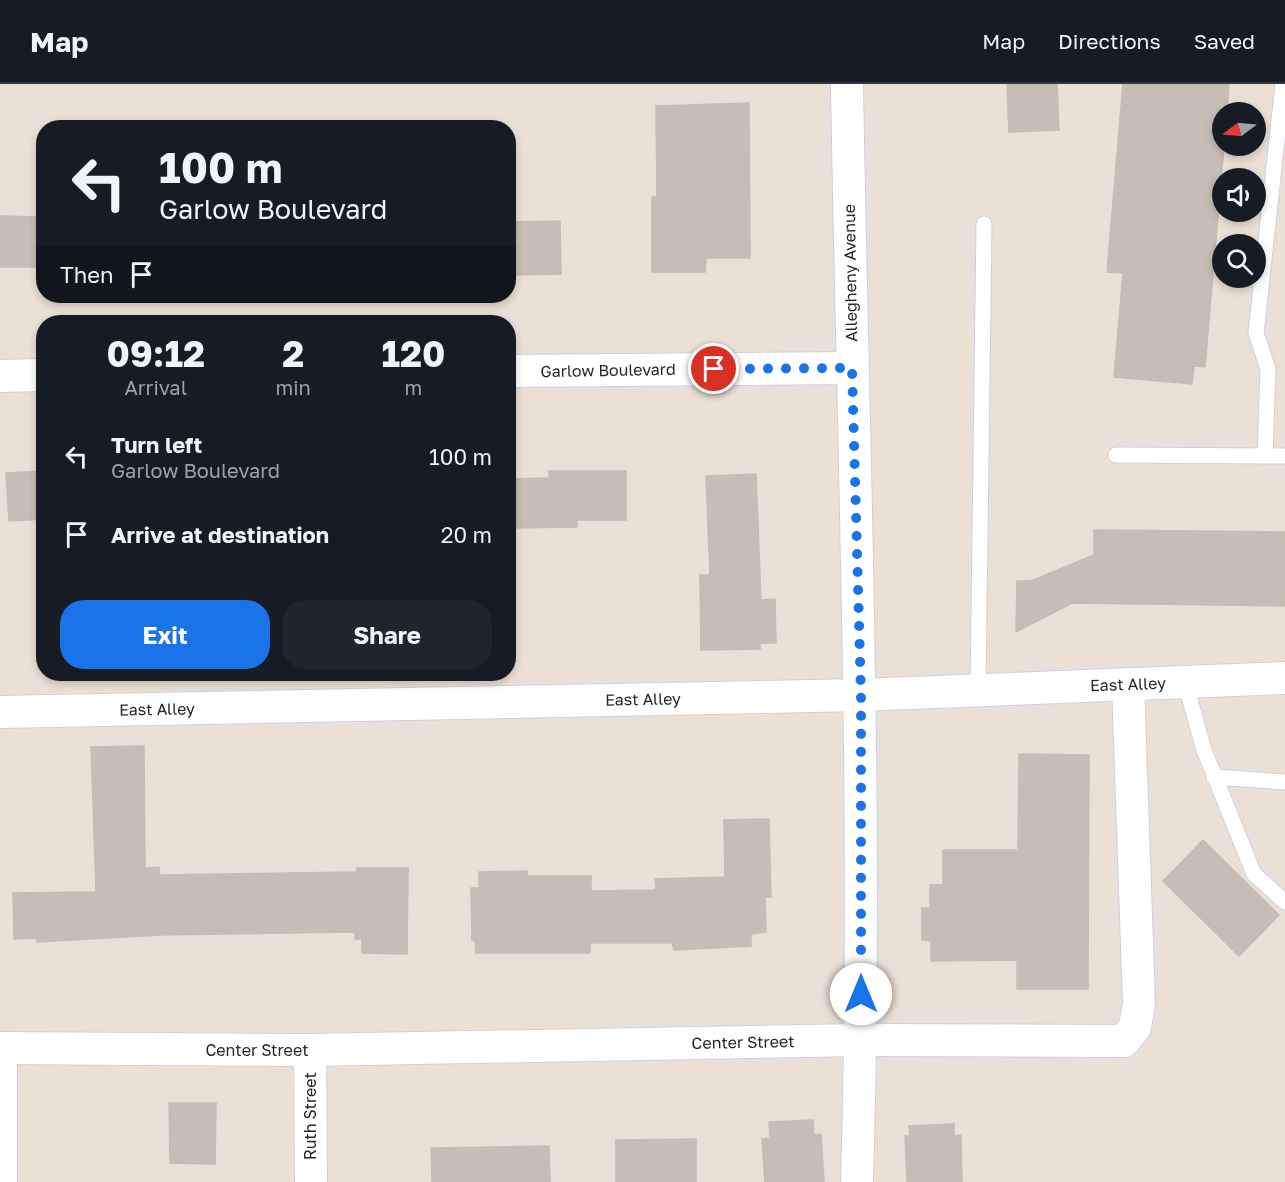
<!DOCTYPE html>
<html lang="en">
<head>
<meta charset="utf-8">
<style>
  :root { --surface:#171b24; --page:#20242c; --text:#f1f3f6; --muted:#9ea1a6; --line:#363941; --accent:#1a73e8 }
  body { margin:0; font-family:"Golos Text",sans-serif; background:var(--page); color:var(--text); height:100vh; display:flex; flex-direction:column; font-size:22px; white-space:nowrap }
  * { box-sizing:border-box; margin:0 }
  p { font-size:20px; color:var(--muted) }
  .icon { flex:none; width:33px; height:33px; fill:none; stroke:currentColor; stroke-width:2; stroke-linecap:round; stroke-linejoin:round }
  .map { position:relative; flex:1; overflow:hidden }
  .sheet { position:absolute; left:36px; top:231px; width:480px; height:366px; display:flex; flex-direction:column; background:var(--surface); border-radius:24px; box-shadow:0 3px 9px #0003 }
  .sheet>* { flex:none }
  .guide { position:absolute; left:36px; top:36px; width:480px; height:183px; border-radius:24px; box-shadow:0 3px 9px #0003; background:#171b24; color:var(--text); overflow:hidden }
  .needle { width:39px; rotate:254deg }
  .buttons { position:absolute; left:1212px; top:18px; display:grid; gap:12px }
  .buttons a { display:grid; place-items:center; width:54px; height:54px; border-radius:50%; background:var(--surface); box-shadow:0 3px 9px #0003; font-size:30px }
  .pin { position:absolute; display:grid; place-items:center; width:51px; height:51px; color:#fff; margin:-26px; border:3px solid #fff; border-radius:50%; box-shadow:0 2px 6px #0007 }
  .me { position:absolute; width:66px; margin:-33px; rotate:0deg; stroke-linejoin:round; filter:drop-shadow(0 0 4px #0008) }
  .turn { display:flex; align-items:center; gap:21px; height:126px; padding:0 24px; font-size:27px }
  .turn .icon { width:78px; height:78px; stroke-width:2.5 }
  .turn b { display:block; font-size:42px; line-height:51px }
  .then { display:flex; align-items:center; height:57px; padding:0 24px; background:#0003; gap:12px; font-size:22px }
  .eta { display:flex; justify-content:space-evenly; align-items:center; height:102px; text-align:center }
  .eta b { font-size:36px; font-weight:700; line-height:42px }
  .primary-button { display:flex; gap:12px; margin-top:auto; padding:12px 24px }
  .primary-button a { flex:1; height:69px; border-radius:24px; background:var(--accent); color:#fff; font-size:24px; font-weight:700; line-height:69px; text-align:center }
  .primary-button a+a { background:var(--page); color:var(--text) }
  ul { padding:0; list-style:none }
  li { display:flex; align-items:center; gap:18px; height:78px; padding:0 24px }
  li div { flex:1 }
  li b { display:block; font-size:22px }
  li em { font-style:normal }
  header { display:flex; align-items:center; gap:36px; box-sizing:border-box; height:84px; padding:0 30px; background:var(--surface); border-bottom:2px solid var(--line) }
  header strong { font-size:28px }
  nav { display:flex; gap:33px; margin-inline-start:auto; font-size:21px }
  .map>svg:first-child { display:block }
</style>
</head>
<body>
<header>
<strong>Map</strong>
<nav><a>Map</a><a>Directions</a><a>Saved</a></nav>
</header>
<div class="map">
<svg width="1285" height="1098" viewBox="0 0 1285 1098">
  <rect width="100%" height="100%" fill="#ebe0d5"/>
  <!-- building -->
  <g fill="#c6bdb6" stroke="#c6bcb0" stroke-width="1.5">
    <path d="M 1007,0 L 1057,0 L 1059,46 L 1009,48 Z"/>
    <path d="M 1123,0 L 1229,0 L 1227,28 L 1222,28 L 1224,62 L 1205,283 L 1194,282 L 1192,300 L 1114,293 L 1123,189 L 1107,188 Z"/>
    <path d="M 749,19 L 750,174 L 706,174 L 705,188 L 652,188 L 652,113 L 657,113 L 656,22 Z"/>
    <path d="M 0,132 L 44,133 L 44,183 L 0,183 Z"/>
    <path d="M 560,137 L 561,190 L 508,191 L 508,138 Z"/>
    <path d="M 44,387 L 44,435 L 9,437 L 6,389 Z"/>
    <path d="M 549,387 L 626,387 L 626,436 L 577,436 L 577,443 L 508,444 L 508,395 L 549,394 Z"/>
    <path d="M 756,390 L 761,516 L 775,515 L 776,559 L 760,559 L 760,565 L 701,566 L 700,491 L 710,491 L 706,392 Z"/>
    <path d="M 1094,446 L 1285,448 L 1285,522 L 1072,519 L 1016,548 L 1017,497 L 1031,497 L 1094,471 Z"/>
    <path d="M 144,662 L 145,784 L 159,783 L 160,791 L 356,788 L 357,784 L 408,784 L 407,870 L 362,869 L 362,855 L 355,855 L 355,848 L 161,851 L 37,858 L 37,854 L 14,855 L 13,809 L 96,808 L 91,663 Z"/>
    <path d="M 1019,670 L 1089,671 L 1088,905 L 1017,905 L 1017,876 L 931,877 L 931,857 L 922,856 L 922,824 L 930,824 L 930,801 L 943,801 L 943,766 L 1018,766 Z"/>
    <path d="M 769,735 L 771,813 L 765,813 L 766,848 L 751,850 L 751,862 L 674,866 L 672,859 L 590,859 L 590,869 L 476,869 L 475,856 L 472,856 L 471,804 L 479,804 L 479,788 L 527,787 L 527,792 L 591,792 L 591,807 L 656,806 L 655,795 L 725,793 L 724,736 Z"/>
    <path d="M 1203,756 L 1279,831 L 1239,872 L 1163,797 Z"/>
    <path d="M 169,1019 L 216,1019 L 215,1080 L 170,1079 Z"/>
    <path d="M 813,1036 L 814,1051 L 821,1050 L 824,1098 L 765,1098 L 762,1055 L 770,1054 L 769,1038 Z"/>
    <path d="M 954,1040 L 954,1052 L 961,1051 L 962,1098 L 907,1098 L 905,1052 L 910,1052 L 909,1042 Z"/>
    <path d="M 696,1055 L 696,1098 L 616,1098 L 616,1056 Z"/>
    <path d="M 549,1062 L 550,1098 L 432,1098 L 431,1064 Z"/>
  </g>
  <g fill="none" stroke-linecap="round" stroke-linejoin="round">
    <!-- lane casing -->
    <g stroke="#cbd1e2" stroke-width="17">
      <g id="lane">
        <path d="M 1116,371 L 1285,372"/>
        <path d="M 1265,371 L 1268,285 L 1256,249 L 1283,0"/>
        <path d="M 1185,598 L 1204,666 L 1254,790 L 1285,818"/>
        <path d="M 978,606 L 984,140"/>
        <path d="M 1214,693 L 1285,698"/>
      </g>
    </g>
    <!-- street casing -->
    <g stroke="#cbd1e2" stroke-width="34">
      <g id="street">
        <path d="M 847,0 C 853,366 868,732 857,1098"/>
        <path d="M 508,287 L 852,284"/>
        <path d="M 0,292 L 44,291"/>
        <path d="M 0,628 L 861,611 L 1285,594"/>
        <path d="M 0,964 L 310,966 L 861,956 L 1124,957 L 1135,943 L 1139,919 L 1128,600"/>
        <path d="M 1,964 L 1,1098"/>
        <path d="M 310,966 L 311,1098"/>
      </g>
    </g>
    <!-- lane -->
    <use href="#lane" stroke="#fff" stroke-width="15"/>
    <!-- street -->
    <use href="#street" stroke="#fff" stroke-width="32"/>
  </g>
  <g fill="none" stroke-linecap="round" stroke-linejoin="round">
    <!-- route -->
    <path stroke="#1a73e8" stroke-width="10" stroke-dasharray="0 18" d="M 714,285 L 852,284 L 861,611 L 861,910"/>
  </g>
  <g text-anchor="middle" stroke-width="6" stroke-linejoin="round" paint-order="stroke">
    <!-- street labels -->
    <g font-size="16" fill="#262626" stroke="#fff">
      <text transform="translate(850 189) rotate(-91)" y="6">Allegheny Avenue</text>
      <text transform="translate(608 286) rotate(-1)" y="6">Garlow Boulevard</text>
      <text transform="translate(1128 600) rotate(-2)" y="6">East Alley</text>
      <text transform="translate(643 615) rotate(-1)" y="6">East Alley</text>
      <text transform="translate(157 625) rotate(-1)" y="6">East Alley</text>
      <text transform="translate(743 958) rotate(-1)" y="6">Center Street</text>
      <text x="257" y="972">Center Street</text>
      <text transform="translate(310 1032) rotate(-90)" y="6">Ruth Street</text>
    </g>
  </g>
</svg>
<div class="buttons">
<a><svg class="needle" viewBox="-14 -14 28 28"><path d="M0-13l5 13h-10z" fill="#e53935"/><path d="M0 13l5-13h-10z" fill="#9ea1a6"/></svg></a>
<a><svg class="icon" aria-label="sound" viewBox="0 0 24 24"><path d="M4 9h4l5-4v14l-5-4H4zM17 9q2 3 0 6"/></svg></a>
<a><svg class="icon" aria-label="search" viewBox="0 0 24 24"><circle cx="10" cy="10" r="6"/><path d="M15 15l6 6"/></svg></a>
</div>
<div class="pin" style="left:714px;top:285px;background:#d93025"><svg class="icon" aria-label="arrive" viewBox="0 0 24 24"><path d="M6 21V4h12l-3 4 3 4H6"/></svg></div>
<svg class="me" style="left:861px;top:910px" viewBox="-20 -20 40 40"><circle r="19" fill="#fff"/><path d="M0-13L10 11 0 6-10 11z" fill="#1a73e8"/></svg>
<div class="guide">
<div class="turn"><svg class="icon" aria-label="left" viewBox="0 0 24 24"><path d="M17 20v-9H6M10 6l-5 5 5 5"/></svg><div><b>100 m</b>Garlow Boulevard</div></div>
<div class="then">Then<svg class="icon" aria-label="arrive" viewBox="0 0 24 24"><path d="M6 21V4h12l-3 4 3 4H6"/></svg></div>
</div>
<section class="sheet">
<div class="eta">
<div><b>09:12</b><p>Arrival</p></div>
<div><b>2</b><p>min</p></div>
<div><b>120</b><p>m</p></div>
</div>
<ul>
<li><svg class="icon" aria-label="left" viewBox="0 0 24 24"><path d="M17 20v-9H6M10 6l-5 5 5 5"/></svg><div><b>Turn left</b><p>Garlow Boulevard</p></div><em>100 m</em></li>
<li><svg class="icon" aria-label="arrive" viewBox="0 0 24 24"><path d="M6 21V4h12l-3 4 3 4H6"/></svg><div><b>Arrive at destination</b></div><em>20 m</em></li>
</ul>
<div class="primary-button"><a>Exit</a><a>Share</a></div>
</section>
</div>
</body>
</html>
